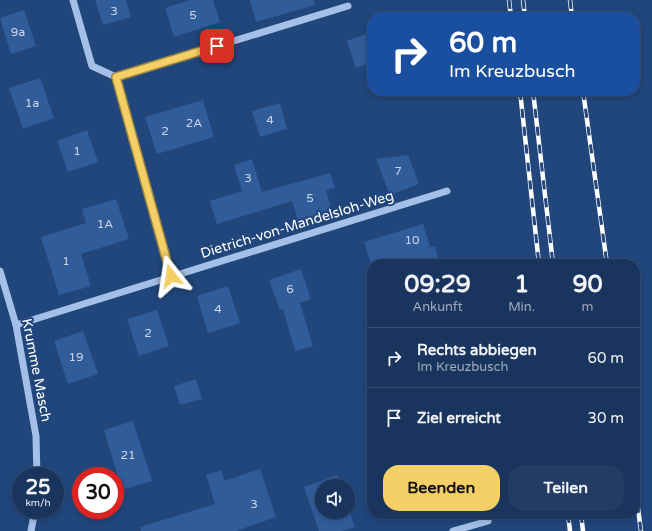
<!DOCTYPE html>
<html lang="de">
<head>
<meta charset="utf-8">
<style>
  :root { --surface:#19345d; --page:#223c63; --text:#f1f3f6; --muted:#9faabc; --line:#374f72; --accent:#f3cf66 }
  body { margin:0; font-family:"Varela Round",sans-serif; background:var(--page); color:var(--text); height:100vh; display:flex; flex-direction:column; font-size:15px; white-space:nowrap }
  * { box-sizing:border-box; margin:0 }
  p { font-size:13px; color:var(--muted) }
  .icon { flex:none; width:22px; height:22px; fill:none; stroke:currentColor; stroke-width:2; stroke-linecap:round; stroke-linejoin:round }
  .map { position:relative; flex:1; overflow:hidden }
  .details { position:absolute; left:367px; top:259px; width:273px; height:260px; display:flex; flex-direction:column; background:var(--surface); border-radius:16px; box-shadow:0 2px 6px #0003,0 0 0 1px var(--line) }
  .details>* { flex:none }
  .banner { position:absolute; left:367px; top:12px; width:273px; height:84px; border-radius:16px; box-shadow:0 2px 6px #0003,0 0 0 1px var(--line); background:#1a4fa0; color:#fff; overflow:hidden }
  .controls { position:absolute; left:315px; top:479px; display:grid; gap:8px }
  .controls a { display:grid; place-items:center; width:40px; height:40px; border-radius:50%; background:var(--surface); box-shadow:0 2px 6px #0003,0 0 0 1px var(--line); font-size:20px }
  .speed { position:absolute; left:12px; top:467px; display:flex; gap:8px; font-size:20px; font-weight:700; text-align:center }
  .speed>* { display:grid; place-content:center; width:52px; height:52px; border-radius:50%; background:var(--surface); box-shadow:0 2px 6px #0003,0 0 0 1px var(--line); line-height:1 }
  .speed small { font-size:10px; font-weight:400 }
  .speed .limit { border:6px solid #d22; background:#fff; color:#111 }
  .pin { position:absolute; display:grid; place-items:center; width:34px; height:34px; color:#fff; margin:-17px; border-radius:8px; box-shadow:0 2px 6px #0006 }
  .me { position:absolute; width:44px; margin:-22px; rotate:345deg; stroke-linejoin:round; filter:drop-shadow(0 0 3px #0008) }
  .turn { display:flex; align-items:center; gap:14px; height:84px; padding:0 16px; font-size:18px }
  .turn .icon { width:52px; height:52px; stroke-width:2.5 }
  .turn b { display:block; font-size:28px; line-height:34px }
  .eta { display:flex; justify-content:space-evenly; align-items:center; height:68px; text-align:center }
  .eta b { font-size:24px; font-weight:700; line-height:28px }
  .action { display:flex; gap:8px; margin-top:auto; padding:8px 16px }
  .action a { flex:1; height:46px; border-radius:16px; background:var(--accent); color:#111; font-size:16px; font-weight:700; line-height:46px; text-align:center }
  .action a+a { background:var(--page); color:var(--text) }
  ul { padding:0; list-style:none }
  li { display:flex; align-items:center; gap:12px; height:60px; padding:0 16px; border-top:1px solid var(--line) }
  li div { flex:1 }
  li b { display:block; font-size:15px }
  li em { font-style:normal }
  .map>svg:first-child { display:block }
</style>
</head>
<body>
<div class="map">
<svg width="652" height="531" viewBox="0 0 652 531">
  <rect width="100%" height="100%" fill="#21467c"/>
  <!-- building -->
  <g fill="#315c9a">
    <path d="M 95,0 L 126,0 L 131,17 L 103,25 Z"/>
    <path d="M 190,0 L 213,0 L 220,22 L 174,37 L 165,8 Z"/>
    <path d="M 250,0 L 314,0 L 315,5 L 256,22 Z"/>
    <path d="M 24,10 L 36,46 L 11,54 L 0,18 Z"/>
    <path d="M 372,32 L 372,63 L 356,68 L 347,41 Z"/>
    <path d="M 40,78 L 54,118 L 23,129 L 9,88 Z"/>
    <path d="M 203,100 L 214,137 L 157,154 L 145,117 Z"/>
    <path d="M 280,103 L 287,129 L 260,137 L 252,111 Z"/>
    <path d="M 87,130 L 98,162 L 68,172 L 57,141 Z"/>
    <path d="M 408,155 L 419,184 L 390,195 L 376,159 Z"/>
    <path d="M 252,159 L 262,192 L 330,173 L 335,188 L 326,190 L 332,211 L 298,220 L 292,201 L 217,224 L 210,201 L 242,191 L 234,165 Z"/>
    <path d="M 116,199 L 129,239 L 81,254 L 91,286 L 59,295 L 41,237 L 86,223 L 82,209 Z"/>
    <path d="M 423,224 L 430,247 L 435,246 L 440,264 L 371,264 L 364,242 Z"/>
    <path d="M 301,269 L 311,299 L 300,303 L 313,346 L 295,351 L 283,309 L 280,310 L 269,280 Z"/>
    <path d="M 228,286 L 240,323 L 208,333 L 197,296 Z"/>
    <path d="M 157,310 L 169,346 L 139,356 L 127,319 Z"/>
    <path d="M 83,331 L 98,374 L 68,384 L 54,341 Z"/>
    <path d="M 196,379 L 202,399 L 180,405 L 174,386 Z"/>
    <path d="M 133,421 L 152,481 L 122,490 L 104,430 Z"/>
    <path d="M 260,469 L 276,517 L 236,531 L 141,531 L 140,527 L 215,504 L 206,475 L 221,470 L 225,481 Z"/>
    <path d="M 337,475 L 341,486 L 322,486 L 322,512 L 348,512 L 348,507 L 355,527 L 342,531 L 319,531 L 304,487 Z"/>
  </g>
  <g fill="none" stroke-linecap="round" stroke-linejoin="round">
    <!-- minor -->
    <g stroke="#a4c0e6" stroke-width="7">
      <path d="M 73,0 L 92,66 L 116,77 L 348,6"/>
      <path d="M 116,77 L 171,277"/>
      <path d="M 0,271 L 16,325 L 36,436 L 37,476"/>
      <path d="M 16,325 L 447,191"/>
      <path d="M 31,531 L 35,510"/>
      <path d="M 453,531 L 488,521"/>
    </g>
    <!-- rail casing -->
    <g stroke="#fff" stroke-width="4.5">
      <g id="rail">
        <path d="M 509,0 L 511,17"/>
        <path d="M 523,0 L 525,17"/>
        <path d="M 570,0 L 572,17"/>
        <path d="M 520,91 L 539,264"/>
        <path d="M 533,91 L 553,264"/>
        <path d="M 583,91 L 607,264"/>
        <path d="M 635,486 L 641,531"/>
        <path d="M 568,514 L 570,531"/>
        <path d="M 581,514 L 583,531"/>
      </g>
    </g>
    <!-- rail -->
    <use href="#rail" stroke="#21467c" stroke-width="3" stroke-dasharray="9" stroke-linecap="butt"/>
  </g>
  <g fill="none" stroke-linecap="round" stroke-linejoin="round">
    <!-- route casing -->
    <g stroke="#9e8742" stroke-width="10">
      <path id="route" d="M 171,276 L 116,77 L 217,46"/>
    </g>
    <!-- route -->
    <use href="#route" stroke="#f3cf66" stroke-width="7"/>
  </g>
  <g text-anchor="middle" stroke-width="4" stroke-linejoin="round" paint-order="stroke">
    <!-- number labels -->
    <g font-size="12" fill="#ccd6e6">
      <text x="114" y="15">3</text>
      <text x="193" y="19">5</text>
      <text x="18" y="36">9a</text>
      <text x="32" y="107">1a</text>
      <text x="270" y="124">4</text>
      <text x="194" y="127">2A</text>
      <text x="165" y="135">2</text>
      <text x="77" y="155">1</text>
      <text x="398" y="175">7</text>
      <text x="248" y="182">3</text>
      <text x="310" y="202">5</text>
      <text x="105" y="228">1A</text>
      <text x="412" y="244">10</text>
      <text x="66" y="265">1</text>
      <text x="290" y="293">6</text>
      <text x="218" y="313">4</text>
      <text x="148" y="337">2</text>
      <text x="76" y="361">19</text>
      <text x="128" y="459">21</text>
      <text x="254" y="508">3</text>
    </g>
    <!-- street labels -->
    <g font-size="14" fill="#fff" stroke="#21467c">
      <text transform="translate(297 224) rotate(-17)" y="5">Dietrich-von-Mandelsloh-Weg</text>
      <text transform="translate(37 370) rotate(79)" y="5">Krumme Masch</text>
    </g>
  </g>
</svg>
<div class="controls">
<a><svg class="icon" aria-label="sound" viewBox="0 0 24 24"><path d="M4 9h4l5-4v14l-5-4H4zM17 9q2 3 0 6"/></svg></a>
</div>
<div class="speed"><div>25<small>km/h</small></div><div class="limit">30</div></div>
<div class="pin" style="left:217px;top:46px;background:#d93025"><svg class="icon" aria-label="arrive" viewBox="0 0 24 24"><path d="M6 21V4h12l-3 4 3 4H6"/></svg></div>
<svg class="me" style="left:171px;top:276px" viewBox="-20 -20 40 40"><path d="M0-17L14 15 0 8-14 15z" fill="#f3cf66" stroke="#fff" stroke-width="4"/></svg>
<div class="banner">
<div class="turn"><svg class="icon" aria-label="right" viewBox="0 0 24 24"><path d="M7 20v-9h11M14 6l5 5-5 5"/></svg><div><b>60 m</b>Im Kreuzbusch</div></div>
</div>
<section class="details">
<div class="eta">
<div><b>09:29</b><p>Ankunft</p></div>
<div><b>1</b><p>Min.</p></div>
<div><b>90</b><p>m</p></div>
</div>
<ul>
<li><svg class="icon" aria-label="right" viewBox="0 0 24 24"><path d="M7 20v-9h11M14 6l5 5-5 5"/></svg><div><b>Rechts abbiegen</b><p>Im Kreuzbusch</p></div><em>60 m</em></li>
<li><svg class="icon" aria-label="arrive" viewBox="0 0 24 24"><path d="M6 21V4h12l-3 4 3 4H6"/></svg><div><b>Ziel erreicht</b></div><em>30 m</em></li>
</ul>
<div class="action"><a>Beenden</a><a>Teilen</a></div>
</section>
</div>
</body>
</html>
